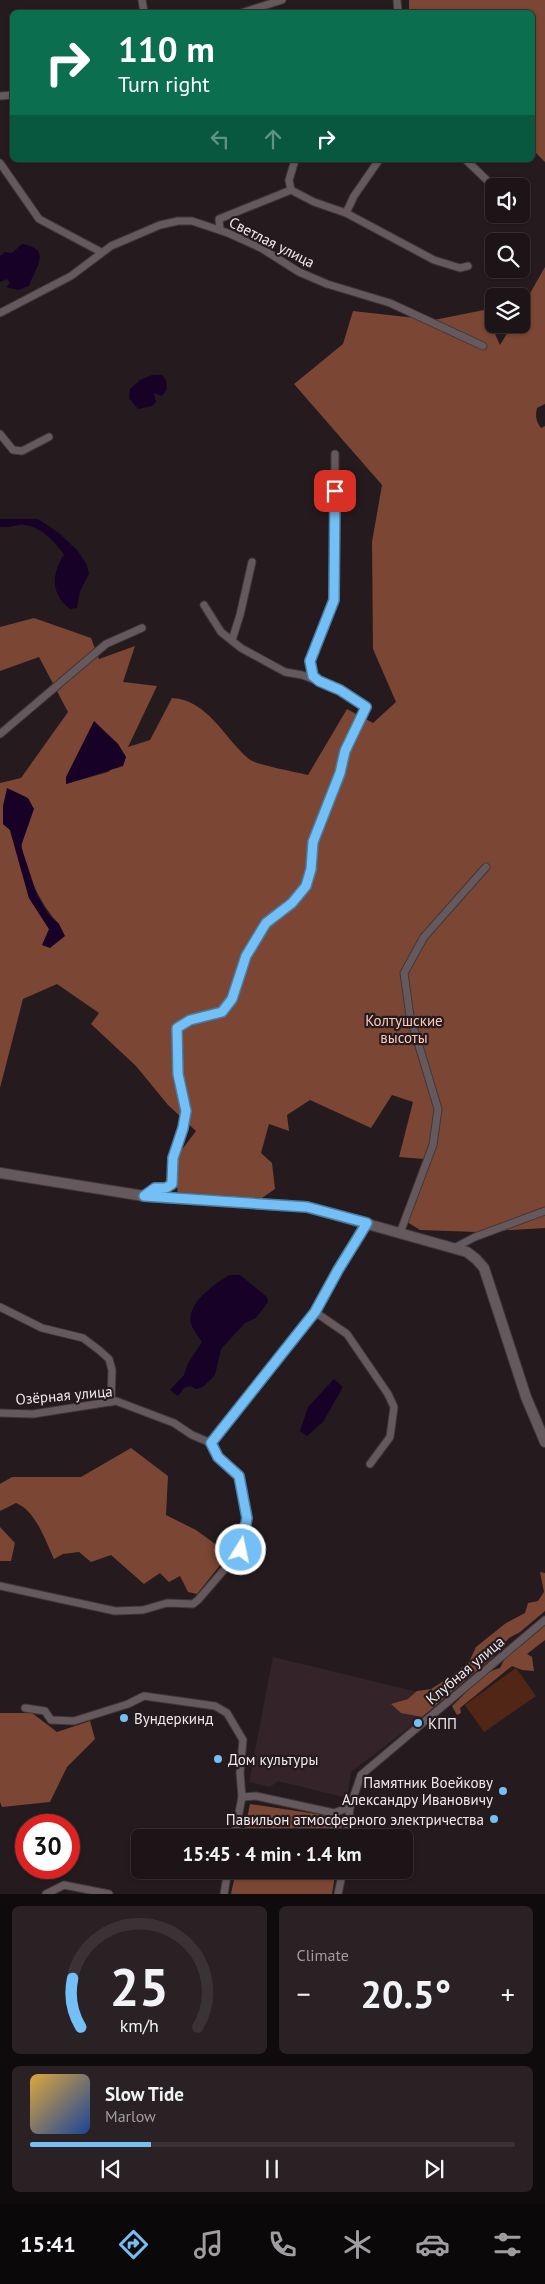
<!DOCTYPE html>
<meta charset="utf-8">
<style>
:root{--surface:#1c1416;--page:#292123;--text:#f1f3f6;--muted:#a09ea1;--line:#3a3335;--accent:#74c0f6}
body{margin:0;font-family:"PT Sans",sans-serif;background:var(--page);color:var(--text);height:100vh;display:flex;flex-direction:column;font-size:19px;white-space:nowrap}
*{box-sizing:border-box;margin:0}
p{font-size:16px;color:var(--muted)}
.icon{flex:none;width:28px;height:28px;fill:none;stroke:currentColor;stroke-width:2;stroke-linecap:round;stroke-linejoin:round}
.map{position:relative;height:1894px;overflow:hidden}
.drawer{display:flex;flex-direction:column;gap:12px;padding:12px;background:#0f0b0c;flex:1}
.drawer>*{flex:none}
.top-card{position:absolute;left:10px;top:10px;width:525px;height:152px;border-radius:8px;box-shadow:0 1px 4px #0004,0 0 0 1px var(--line);background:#0b6e4f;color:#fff;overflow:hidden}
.fabs{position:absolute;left:485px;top:178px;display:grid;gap:10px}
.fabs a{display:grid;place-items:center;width:45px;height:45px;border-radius:8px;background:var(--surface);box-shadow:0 1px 4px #0004,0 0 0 1px var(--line);font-size:25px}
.speed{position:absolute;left:15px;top:1814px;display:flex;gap:10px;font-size:25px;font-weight:700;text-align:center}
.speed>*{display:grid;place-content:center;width:65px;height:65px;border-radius:50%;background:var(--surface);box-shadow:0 1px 4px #0004,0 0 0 1px var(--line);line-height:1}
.speed .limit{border:8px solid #d22;background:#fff;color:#111}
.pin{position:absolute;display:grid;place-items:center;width:42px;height:42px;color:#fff;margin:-21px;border-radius:10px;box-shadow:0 2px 8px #0006}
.me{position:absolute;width:55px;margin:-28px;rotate:10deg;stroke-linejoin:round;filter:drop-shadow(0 0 4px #0008)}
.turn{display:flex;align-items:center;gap:18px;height:105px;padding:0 25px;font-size:22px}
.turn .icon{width:65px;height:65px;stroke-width:2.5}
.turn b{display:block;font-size:35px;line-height:42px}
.lanes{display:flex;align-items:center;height:48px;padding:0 25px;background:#0003;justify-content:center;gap:25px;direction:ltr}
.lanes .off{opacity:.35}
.big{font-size:38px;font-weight:800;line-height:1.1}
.drawer .card{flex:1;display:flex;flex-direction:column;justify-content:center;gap:8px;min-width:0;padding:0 18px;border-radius:8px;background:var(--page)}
.drawer .dial{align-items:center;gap:0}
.dial svg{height:130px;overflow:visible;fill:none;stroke:var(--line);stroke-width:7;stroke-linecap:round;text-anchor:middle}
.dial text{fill:var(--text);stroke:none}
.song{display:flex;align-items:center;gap:15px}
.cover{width:60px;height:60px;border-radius:8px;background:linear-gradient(135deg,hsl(40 70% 55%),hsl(220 70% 35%))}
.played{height:5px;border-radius:2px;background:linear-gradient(90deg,var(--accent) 25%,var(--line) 25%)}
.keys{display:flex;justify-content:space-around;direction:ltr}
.heat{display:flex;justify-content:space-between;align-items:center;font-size:28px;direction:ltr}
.drawer .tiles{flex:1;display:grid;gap:12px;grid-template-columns:1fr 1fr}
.card:last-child{grid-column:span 2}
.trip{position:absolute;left:131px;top:1829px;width:282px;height:50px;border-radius:8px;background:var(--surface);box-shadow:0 1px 4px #0004,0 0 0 1px var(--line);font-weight:800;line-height:50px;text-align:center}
.menu{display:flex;height:80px;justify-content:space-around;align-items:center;background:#0b0809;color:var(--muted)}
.menu .icon{width:35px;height:35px}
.menu .current{color:var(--accent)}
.menu b{font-size:22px;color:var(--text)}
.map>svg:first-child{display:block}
.built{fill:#34242a}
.green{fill:#522617}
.forest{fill:#7b4633;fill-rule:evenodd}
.water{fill:#180127}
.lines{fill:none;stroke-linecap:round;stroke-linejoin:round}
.street-casing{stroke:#3f383a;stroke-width:9}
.secondary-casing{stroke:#3f383a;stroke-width:12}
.street{stroke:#65595d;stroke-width:7}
.secondary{stroke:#65595d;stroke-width:10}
.route-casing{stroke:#4b7da0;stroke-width:12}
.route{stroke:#74c0f6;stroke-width:9}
.poi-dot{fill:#74c0f6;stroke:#251b1e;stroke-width:2}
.labels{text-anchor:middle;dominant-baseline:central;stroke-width:4.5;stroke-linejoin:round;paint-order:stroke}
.street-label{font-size:15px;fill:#f1eaec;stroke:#251b1e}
.park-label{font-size:15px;fill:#ffcab8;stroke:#251b1e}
.poi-label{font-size:15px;fill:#f1eaec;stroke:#251b1e;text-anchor:start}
</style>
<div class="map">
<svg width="545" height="1894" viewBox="0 0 545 1894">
<rect width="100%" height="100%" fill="#251b1e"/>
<polygon class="built" points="273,1657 438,1697 419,1720 351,1772 347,1798 278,1781 270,1787 249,1782"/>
<polygon class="green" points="516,1668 536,1696 484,1732 465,1705"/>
<g class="forest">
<polygon points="409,0 545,0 545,162 533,150 532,12 409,12"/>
<path d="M 545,267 L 545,404 L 537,408 C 535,416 536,422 541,428 L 545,426 L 545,1228 L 477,1232 L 420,1230 L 404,1220 L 424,1159 L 399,1157 L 413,1102 L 392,1095 L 371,1128 L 310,1100 L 287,1115 L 289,1131 L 269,1124 L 261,1153 L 272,1163 L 275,1189 L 262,1198 L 178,1195 L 174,1160 L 196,1131 L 168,1105 L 136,1066 L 91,1024 L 99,1013 L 57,984 L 23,999 L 0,1088 L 0,783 L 21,778 L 68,712 L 39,657 L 0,671 L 0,627 L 34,618 L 91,638 L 99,659 L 135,646 L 123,682 L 157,686 L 128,747 L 150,740 L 172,698 C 208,700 224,738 249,759 C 256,765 297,772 308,775 L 347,709 L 373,723 L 396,702 L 373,649 L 372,542 L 382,485 L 294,384 L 343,344 L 353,311 L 434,320 L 484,310 L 500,345 L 513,324 L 521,324 L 521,309 ZM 94,722 L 118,744 L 126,757 L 108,772 L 66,784 ZM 3,806 L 22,837 C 18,860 42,908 59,924 L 49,929 L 29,898 L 10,830 L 3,824 Z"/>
<path d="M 131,1448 L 168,1476 L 166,1515 L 196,1530 L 229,1554 L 197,1594 L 188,1592 L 180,1576 L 169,1582 L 160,1573 L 144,1584 L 111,1555 L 91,1562 L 79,1552 L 63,1554 L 54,1559 C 45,1540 36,1511 16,1503 L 0,1511 L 0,1484 L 12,1477 L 81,1477 Z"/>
<polygon points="0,1527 15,1543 11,1561 0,1561"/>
<polygon points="540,1572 545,1573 545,1611 520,1632 509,1638 493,1657 422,1717 401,1713 391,1704 408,1699 417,1691 431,1689 450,1677 469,1662 476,1647 506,1623 525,1613 528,1603 538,1601 544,1592"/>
<path d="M 545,1624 L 545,1640 L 527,1654 L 532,1657 L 534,1671 L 522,1670 L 512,1666 L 460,1708 L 461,1713 L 457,1715 L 452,1706 C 467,1693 481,1672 500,1668 L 505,1658 Z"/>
<polygon points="0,1713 32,1713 57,1732 90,1721 95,1739 67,1767 50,1802 2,1807 0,1802"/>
<polygon points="250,1804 343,1818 340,1837 243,1837"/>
<polygon points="236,1870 336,1870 332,1894 231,1894"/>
</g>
<g class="water">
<path d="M 22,244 C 54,249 34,269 29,286 L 18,290 L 6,287 L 10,283 L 7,279 L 0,282 L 0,256 L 5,252 L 12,253 Z"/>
<polygon points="152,375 162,375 166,380 167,389 162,396 154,393 156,402 152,406 138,409 129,398 130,389 140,380"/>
<path d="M 0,519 L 38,519 L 59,533 L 78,551 L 87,565 L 89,574 L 80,591 L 77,608 L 70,609 C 51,595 51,574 64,555 C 56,542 37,523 19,525 C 12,526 8,528 0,527 Z"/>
<polygon points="94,721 118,744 126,757 123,766 66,784 66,777"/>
<polygon points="7,788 28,798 34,809 21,846 37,895 48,914 59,924 65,936 50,948 42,945 49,929 29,898 10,830 3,824 3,806"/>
<path d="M 229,1275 L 240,1275 L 267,1297 L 268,1302 L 256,1318 L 245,1323 L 221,1349 L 215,1375 L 203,1387 L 196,1389 L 190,1386 L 184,1388 L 178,1396 L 170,1390 L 184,1375 L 188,1363 L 202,1342 C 199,1337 193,1330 191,1324 C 186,1303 214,1285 229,1275 Z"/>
<polygon points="334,1379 343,1387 323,1422 307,1436 300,1431 308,1407"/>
</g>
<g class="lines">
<defs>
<g id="street">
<polyline points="142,0 144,12"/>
<polyline points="397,0 398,12"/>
<polyline points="244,12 282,0"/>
<polyline points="0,96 12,95"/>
<polyline points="295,160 289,180 291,190 314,202 346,213 434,260 460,268 468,266"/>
<polyline points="466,160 494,187"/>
<polyline points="0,163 39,219 101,252"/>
<polyline points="346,213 354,196 379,160"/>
<polyline points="513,214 515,217"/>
<polyline points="220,230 219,219 291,190"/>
<polyline points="0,313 71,276 111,246 160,225 178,221 192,221 228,233 261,248 299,272 327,284 390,303 483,346"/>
<polyline points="0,434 13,450 22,451 49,437"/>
<polyline points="232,640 240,615 252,562"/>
<polyline points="317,679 313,676 311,661 334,600 335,454"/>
<polyline points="0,734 106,644 142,628"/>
<path d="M 144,1196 C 156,1187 162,1190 172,1184 L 173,1158 L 183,1128 L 186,1111 L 178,1074 L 179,1052 L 176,1041 L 177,1028 L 190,1020 L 222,1013 L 232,999 L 246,956 L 266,923 L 292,903 L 306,886 L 311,869 L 313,842 L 340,773 L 345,751 L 367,707 L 340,689 L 302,675 L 285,672 L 241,648 L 221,632 L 204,605"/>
<polyline points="400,1233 433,1145 438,1109 410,1016 404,973 424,937 486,867"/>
<polyline points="454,1248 475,1237 545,1211"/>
<polyline points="0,1307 42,1328 83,1338 99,1350 109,1359 112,1370 111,1402"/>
<polyline points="315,1312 347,1334 388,1394 394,1407 390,1437 370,1464"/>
<polyline points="0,1413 33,1414 116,1401 174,1423 192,1435 211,1443"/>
<polyline points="0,1586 115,1611 143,1610 167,1603 193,1604 198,1600 241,1550 247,1518 239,1476 218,1457 211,1443 315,1312 338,1269 367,1223"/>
<polyline points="25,1708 45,1711 51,1720 74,1721 128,1704 144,1696 215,1706 227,1713 243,1740 240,1773 242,1797 234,1838"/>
<polyline points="242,1797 256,1796 334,1813 350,1807"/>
<polyline points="347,1838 350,1807 361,1775 545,1620"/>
<polyline points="46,1894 64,1885 109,1894"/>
<polyline points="224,1894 228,1870"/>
<polyline points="338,1894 343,1870"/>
</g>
<polyline id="secondary" points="0,1173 144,1196 307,1207 467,1252 476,1259 484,1268 526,1397 545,1442"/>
</defs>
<use href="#street" class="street-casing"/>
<use href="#secondary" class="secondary-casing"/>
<use href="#street" class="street"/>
<use href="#secondary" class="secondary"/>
</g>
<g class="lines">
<defs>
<polyline id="route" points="241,1550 247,1518 239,1476 218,1457 211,1443 315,1312 338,1270 367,1223 307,1207 144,1196 155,1188 166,1188 172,1184 173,1158 183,1128 186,1111 178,1074 177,1028 190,1020 222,1012 232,999 246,956 266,923 292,903 306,886 311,869 313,842 340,773 345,751 366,707 340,690 319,681 313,676 310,661 334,600 335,491"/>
</defs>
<use href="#route" class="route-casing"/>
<use href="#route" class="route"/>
</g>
<g class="poi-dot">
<circle cx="124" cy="1718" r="5"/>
<circle cx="418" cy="1723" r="5"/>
<circle cx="218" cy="1759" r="5"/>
<circle cx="503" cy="1791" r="5"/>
<circle cx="494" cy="1819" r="5"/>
</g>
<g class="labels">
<g class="street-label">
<text transform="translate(272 242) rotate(27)">Светлая улица</text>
<text transform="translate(64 1395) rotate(-5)">Озёрная улица</text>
<text transform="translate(465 1670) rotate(-40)">Клубная улица</text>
</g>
<g class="park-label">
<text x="404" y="1020">Колтушские<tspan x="404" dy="17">высоты</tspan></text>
</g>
<g class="poi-label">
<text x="134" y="1718">Вундеркинд</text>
<text x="428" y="1723">КПП</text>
<text x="228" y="1759">Дом культуры</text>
<text x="493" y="1782" text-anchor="end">Памятник Воейкову<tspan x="493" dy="17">Александру Ивановичу</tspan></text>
<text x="484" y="1819" text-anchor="end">Павильон атмосферного электричества</text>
</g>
</g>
</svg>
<div class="fabs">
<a><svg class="icon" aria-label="sound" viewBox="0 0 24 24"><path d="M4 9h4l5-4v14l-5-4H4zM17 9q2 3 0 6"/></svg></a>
<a><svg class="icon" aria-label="search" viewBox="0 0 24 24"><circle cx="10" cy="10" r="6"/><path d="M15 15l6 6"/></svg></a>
<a><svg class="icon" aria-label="layers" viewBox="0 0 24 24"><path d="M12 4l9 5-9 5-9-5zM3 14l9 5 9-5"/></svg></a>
</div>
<div class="speed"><div class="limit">30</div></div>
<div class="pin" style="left:335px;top:491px;background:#d93025"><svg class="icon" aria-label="arrive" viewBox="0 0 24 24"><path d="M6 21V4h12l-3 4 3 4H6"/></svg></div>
<svg class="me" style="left:241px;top:1550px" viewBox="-20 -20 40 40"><circle r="17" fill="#74c0f6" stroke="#fff" stroke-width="3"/><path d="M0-11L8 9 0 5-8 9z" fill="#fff"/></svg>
<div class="trip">15:45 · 4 min · 1.4 km</div>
<div class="top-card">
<div class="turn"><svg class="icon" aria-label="right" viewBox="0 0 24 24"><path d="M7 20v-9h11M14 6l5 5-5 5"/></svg><div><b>110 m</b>Turn right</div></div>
<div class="lanes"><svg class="icon off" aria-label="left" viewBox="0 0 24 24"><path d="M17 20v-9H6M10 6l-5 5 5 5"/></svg><svg class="icon off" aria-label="ahead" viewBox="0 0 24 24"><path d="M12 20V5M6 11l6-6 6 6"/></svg><svg class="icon" aria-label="right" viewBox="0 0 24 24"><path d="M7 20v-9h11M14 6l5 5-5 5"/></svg></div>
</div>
</div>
<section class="drawer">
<div class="tiles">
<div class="card dial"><svg viewBox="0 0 100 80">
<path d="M14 69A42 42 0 1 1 86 69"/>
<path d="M14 69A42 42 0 0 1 9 39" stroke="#74c0f6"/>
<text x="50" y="56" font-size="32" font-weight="700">25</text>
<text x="50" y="72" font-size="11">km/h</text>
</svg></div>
<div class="card"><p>Climate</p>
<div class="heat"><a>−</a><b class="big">20.5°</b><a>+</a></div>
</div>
<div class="card">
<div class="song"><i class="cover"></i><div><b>Slow Tide</b><p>Marlow</p></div></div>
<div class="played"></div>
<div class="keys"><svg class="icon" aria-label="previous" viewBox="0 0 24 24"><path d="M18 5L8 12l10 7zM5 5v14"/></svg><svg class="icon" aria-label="pause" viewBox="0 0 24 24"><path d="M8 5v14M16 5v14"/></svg><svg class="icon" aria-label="next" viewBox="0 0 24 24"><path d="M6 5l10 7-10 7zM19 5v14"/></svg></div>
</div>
</div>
</section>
<nav class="menu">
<b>15:41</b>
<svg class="icon current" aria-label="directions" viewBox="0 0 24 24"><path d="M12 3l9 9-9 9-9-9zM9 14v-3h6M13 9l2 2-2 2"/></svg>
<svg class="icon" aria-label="music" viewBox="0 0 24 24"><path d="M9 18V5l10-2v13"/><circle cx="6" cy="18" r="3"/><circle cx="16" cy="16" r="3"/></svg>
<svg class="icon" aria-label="phone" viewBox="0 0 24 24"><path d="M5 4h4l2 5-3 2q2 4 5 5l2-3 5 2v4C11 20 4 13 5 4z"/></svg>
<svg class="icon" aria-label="climate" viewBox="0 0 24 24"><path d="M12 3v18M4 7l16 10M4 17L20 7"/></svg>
<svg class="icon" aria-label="car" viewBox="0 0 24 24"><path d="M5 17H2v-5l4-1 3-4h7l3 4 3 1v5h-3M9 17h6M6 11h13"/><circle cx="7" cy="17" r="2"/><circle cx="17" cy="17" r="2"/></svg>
<svg class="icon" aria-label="filters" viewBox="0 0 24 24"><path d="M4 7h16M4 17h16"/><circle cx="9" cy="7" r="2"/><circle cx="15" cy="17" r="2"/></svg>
</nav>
